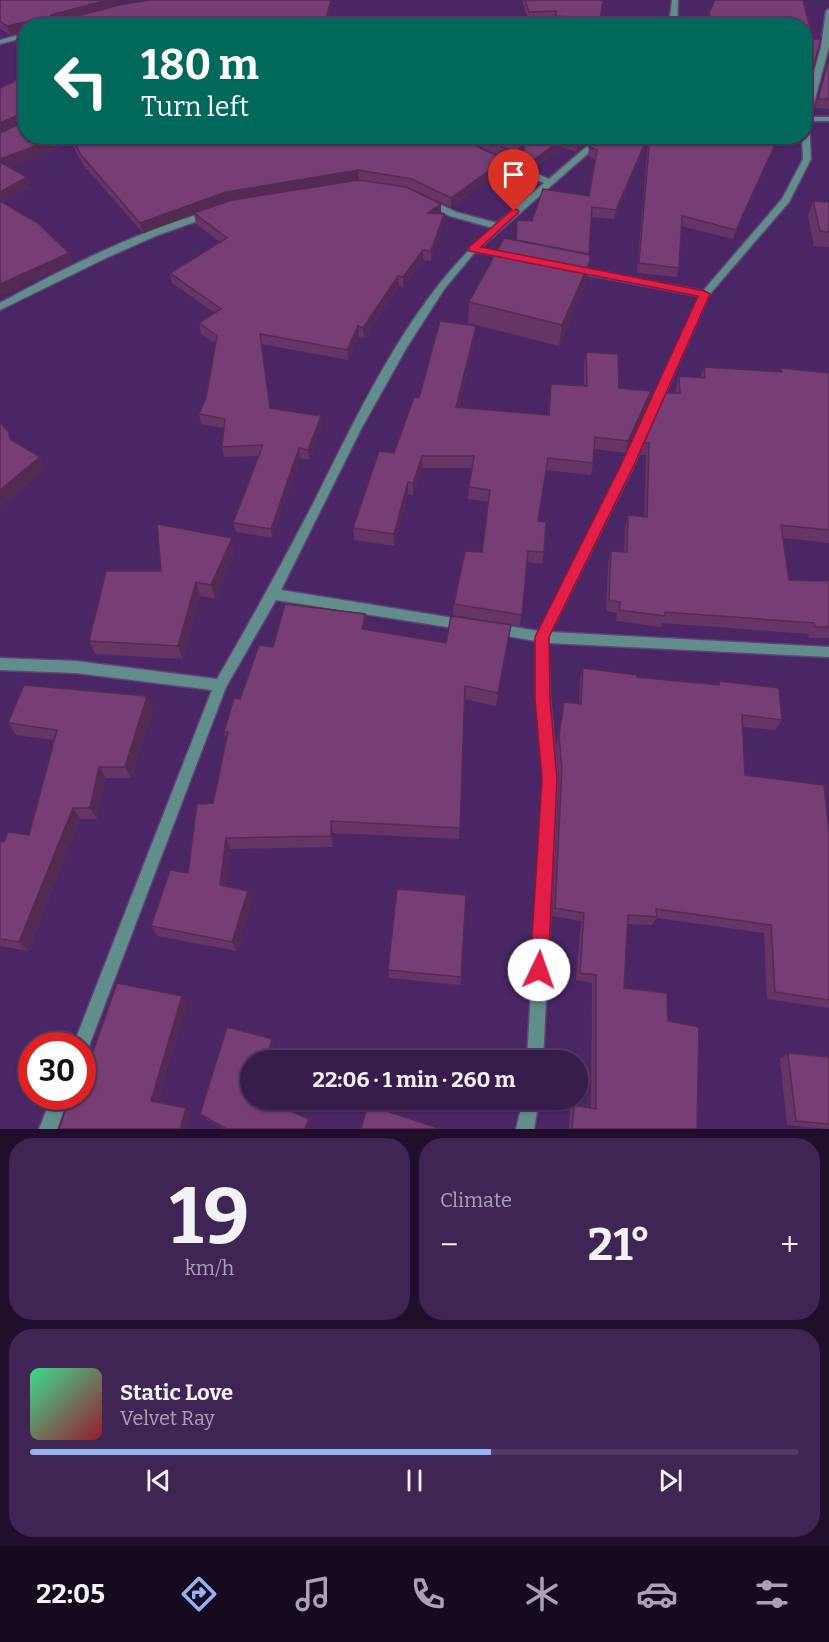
<!DOCTYPE html>
<meta charset="utf-8">
<style>
:root{--surface:#381c4c;--page:#3f2553;--text:#f1f3f6;--muted:#aba1b5;--line:#523a64;--accent:#95b2f1}
body{margin:0;font-family:Bitter,serif;background:var(--page);color:var(--text);height:100vh;display:flex;flex-direction:column;font-size:22px;white-space:nowrap}
*{box-sizing:border-box;margin:0}
p{font-size:20px;color:var(--muted)}
.icon{flex:none;width:33px;height:33px;fill:none;stroke:currentColor;stroke-width:2;stroke-linecap:round;stroke-linejoin:round}
.map{position:relative;height:1129px;overflow:hidden}
.sheet{display:flex;flex-direction:column;gap:9px;padding:9px;background:#1f0f2a;flex:1}
.sheet>*{flex:none}
.hud{position:absolute;left:18px;top:18px;width:794px;height:126px;border-radius:24px;box-shadow:0 2px 4px #0004,0 0 0 2px var(--line);background:#00695c;color:#fff;overflow:hidden}
.speed{position:absolute;left:18px;top:1032px;display:flex;gap:12px;font-size:30px;font-weight:700;text-align:center}
.speed>*{display:grid;place-content:center;width:78px;height:78px;border-radius:50%;background:var(--surface);box-shadow:0 2px 4px #0004,0 0 0 2px var(--line);line-height:1}
.speed .limit{border:9px solid #d22;background:#fff;color:#111}
.pin{position:absolute;display:grid;place-items:center;width:51px;height:51px;color:#fff;margin:-62px -26px;border-radius:50% 50% 50% 0;rotate:-45deg;box-shadow:0 0 6px #0007}
.pin .icon{rotate:45deg}
.me{position:absolute;width:66px;margin:-33px;rotate:3deg;stroke-linejoin:round;filter:drop-shadow(0 0 4px #0008)}
.turn{display:flex;align-items:center;gap:21px;height:126px;padding:0 24px;font-size:27px}
.turn .icon{width:78px;height:78px;stroke-width:2.5}
.turn b{display:block;font-size:42px;line-height:51px}
.big{font-size:45px;font-weight:700;line-height:1.1}
.sheet .card{flex:1;display:flex;flex-direction:column;justify-content:center;gap:9px;min-width:0;padding:0 21px;border-radius:24px;background:var(--page)}
.sheet .dial{align-items:center;gap:0}
.dial b{font-size:78px;line-height:1}
.song{display:flex;align-items:center;gap:18px}
.cover{width:72px;height:72px;border-radius:9px;background:linear-gradient(135deg,hsl(150 70% 55%),hsl(350 70% 35%))}
.played{height:6px;border-radius:3px;background:linear-gradient(90deg,var(--accent) 60%,var(--line) 60%)}
.keys{display:flex;justify-content:space-around;direction:ltr}
.heat{display:flex;justify-content:space-between;align-items:center;font-size:33px;direction:ltr}
.sheet .tiles{flex:1;display:grid;gap:9px;grid-template-columns:1fr 1fr}
.card:last-child{grid-column:span 2}
.trip{position:absolute;left:240px;top:1050px;width:348px;height:60px;border-radius:30px;background:var(--surface);box-shadow:0 2px 4px #0004,0 0 0 2px var(--line);font-weight:700;line-height:60px;text-align:center}
.tabs{display:flex;height:96px;justify-content:space-around;align-items:center;background:#160b1e;color:var(--muted)}
.tabs .icon{width:42px;height:42px}
.tabs .current{color:var(--accent)}
.tabs b{font-size:27px;color:var(--text)}
.map>svg:first-child{display:block}
.lines{fill:none;stroke-linecap:round;stroke-linejoin:round}
.minor-casing{stroke:#62427a;stroke-width:3}
.minor{fill:#618e8a;fill-rule:evenodd}
.wall{fill:#663565}
.shaded-wall{fill:#532b52}
.building{fill:#773e75;stroke:#532b52;stroke-width:1.5}
.route{fill:#e11d48;stroke:#92132f;stroke-width:1.5}
</style>
<div class="map">
<svg width="829" height="1129" viewBox="0 0 829 1129">
<rect width="100%" height="100%" fill="#4a2665"/>
<g class="lines">
<defs>
<g id="minor">
<polygon points="672,0 678,0 677,26 669,26"/>
<polygon points="829,9 829,47 810,117 829,117 829,121 809,121 811,159 789,202 709,295 633,467 551,632 829,647 829,657 548,643 550,699 557,779 543,1060 527,1060 543,779 536,699 536,641 495,634 491,633 489,629 491,625 495,624 539,631 621,467 699,296 573,272 568,269 573,266 703,291 782,199 803,159 802,136 804,136 804,108 821,47 826,11"/>
<polygon points="26,33 26,37 0,44 0,40"/>
<path d="M 599,136 L 608,136 L 480,248 L 515,255 L 515,259 L 475,252 L 445,288 L 407,347 L 361,429 L 281,590 L 466,620 L 470,621 L 472,625 L 470,629 L 466,630 L 276,600 L 226,687 L 89,1046 L 87,1052 L 82,1054 L 82,1046 L 73,1046 L 212,690 L 76,673 L 0,670 L 0,658 L 76,661 L 217,679 C 251,621 282,563 313,504 C 360,410 412,296 493,228 L 450,216 L 425,204 L 425,200 L 431,200 L 456,212 L 497,223 L 544,183 L 486,158 L 486,154 L 492,154 L 549,179 Z"/>
<path d="M 209,211 L 213,214 L 212,216 L 158,235 L 106,258 L 0,310 L 0,303 C 66,267 136,232 209,211 Z"/>
<polygon points="52,1096 69,1096 57,1129 39,1129"/>
<polygon points="523,1100 539,1100 534,1129 516,1129"/>
</g>
</defs>
<use href="#minor" class="minor-casing"/>
<use href="#minor" class="minor"/>
</g>
<g class="wall">
<polygon points="0,0 26,26 26,47 18,41 16,34 10,35 0,28"/>
<polygon points="522,0 603,0 599,26 555,23 555,18 528,19"/>
<polygon points="715,0 803,0 813,39 821,39 804,101 804,26 708,26 707,22 709,13"/>
<polygon points="829,56 829,109 815,108"/>
<polygon points="26,76 26,136 453,136 505,159 504,168 451,207 412,189 409,188 441,204 441,214 444,214 443,225 431,261 423,260 403,287 399,286 364,338 359,337 348,360 261,344 270,408 322,426 309,460 300,458 272,538 236,532 233,523 259,456 224,457 222,447 224,428 201,424 199,414 206,398 216,344 201,334 199,323 215,313 172,283 170,273 220,242 196,224 194,214 143,233 83,165 72,143 9,167 30,187 2,202 69,253 72,262 0,296 0,88"/>
<polygon points="455,136 595,136 576,152 562,147 533,170 522,165 523,154 513,161"/>
<polygon points="602,136 780,136 733,239 681,226 679,268 677,277 637,273 648,141 614,219 591,217 586,283 559,346 468,323 469,302 516,240 532,221 589,196 595,159 588,156 589,147"/>
<polygon points="813,201 829,202 829,247 814,246 808,216"/>
<polygon points="475,338 459,407 548,415 551,384 584,386 584,364 586,352 619,388 648,403 625,453 594,449 593,463 591,475 546,470 538,521 544,552 542,564 527,562 520,626 453,615 454,604 482,552 488,502 468,499 469,487 472,468 422,468 413,495 408,494 394,546 354,540 353,528 394,453 419,398"/>
<polygon points="704,367 780,372 781,368 829,373 829,543 783,538 789,580 829,581 829,638 809,638 808,634 662,623 661,627 616,621 617,613 606,611 608,562 611,551 624,552 625,527 628,515 644,517 646,455 641,455 644,443 676,393 676,388 679,376 700,378"/>
<polygon points="235,552 215,599 200,596 183,659 95,654 89,641 161,571"/>
<polygon points="366,628 366,630 446,643 509,639 496,706 464,699 459,839 333,833 333,847 230,849 226,886 252,901 237,951 157,936 151,926 188,873 213,803 226,739 224,732 240,699 273,647"/>
<polygon points="583,668 637,677 717,685 719,681 782,720 775,730 742,727 745,775 829,832 829,1008 767,999 764,933 657,918 652,925 627,924 624,988 668,1021 697,1129 569,1129 570,1110 574,1105 591,1108 592,983 576,980 581,921 552,916 559,779 556,747 562,713 564,702 579,704 580,679"/>
<polygon points="147,696 153,709 131,778 106,778 97,819 80,819 28,951 0,946 0,841 4,842 29,835 54,740 16,735 8,723"/>
<polygon points="388,970 461,977 460,985 389,978"/>
<polygon points="227,1027 272,1039 275,1045 271,1060 250,1060 250,1100 264,1100 309,1119 312,1123 309,1129 223,1129 206,1119 200,1114"/>
<polygon points="788,1053 829,1057 829,1129 787,1125 780,1059"/>
</g>
<g class="shaded-wall">
<polygon points="107,0 118,0 120,6 53,24 49,17 51,15"/>
<polygon points="331,0 334,0 327,26 324,26"/>
<polygon points="25,22 26,32 15,32 16,34 10,35 7,26"/>
<polygon points="22,113 25,122 0,134 0,123"/>
<polygon points="62,136 70,136 72,143 1,170 0,159"/>
<polygon points="585,136 595,136 576,152 578,143"/>
<polygon points="648,136 649,136 648,141 614,219 616,210"/>
<polygon points="779,136 780,136 733,239 736,230"/>
<polygon points="563,138 562,147 533,170 534,160"/>
<polygon points="524,145 523,154 513,161 514,152"/>
<polygon points="505,159 504,168 451,207 451,198"/>
<polygon points="358,170 359,180 228,202 143,233 140,223 226,192"/>
<polygon points="27,177 30,187 0,203 0,192"/>
<polygon points="441,204 441,214 428,213"/>
<polygon points="444,214 443,225 431,261 431,251"/>
<polygon points="423,250 423,260 403,287 403,277"/>
<polygon points="69,253 72,262 0,296 0,284"/>
<polygon points="590,261 586,283 559,346 562,325"/>
<polygon points="398,276 399,286 364,338 363,328"/>
<polygon points="358,326 359,337 348,360 347,350"/>
<polygon points="476,326 475,338 456,419 456,407"/>
<polygon points="651,391 648,403 625,453 628,441"/>
<polygon points="321,416 322,426 309,460 308,450"/>
<polygon points="299,448 300,458 272,538 271,529"/>
<polygon points="422,456 422,468 413,495 413,483"/>
<polygon points="40,457 45,470 0,507 0,490"/>
<polygon points="408,482 408,494 394,546 394,534"/>
<polygon points="232,538 235,552 215,599 211,585"/>
<polygon points="196,582 200,596 183,659 178,646"/>
<polygon points="365,614 366,628 363,643 362,629"/>
<polygon points="511,625 509,639 496,706 498,693"/>
<polygon points="147,696 153,709 131,778 125,767"/>
<polygon points="99,767 106,778 97,819 90,808"/>
<polygon points="73,808 80,819 28,951 19,942"/>
<polygon points="331,821 333,833 333,847 331,836"/>
<polygon points="226,838 230,849 225,895 220,885"/>
<polygon points="248,891 252,901 237,951 232,942"/>
<polygon points="182,996 188,1003 157,1106 151,1101"/>
<polygon points="272,1039 275,1045 271,1060 266,1060"/>
<polygon points="186,1108 192,1113 187,1129 180,1129"/>
<polygon points="309,1119 312,1123 309,1129 305,1129"/>
</g>
<g class="building">
<polygon points="0,0 107,0 51,15 49,17 51,19 66,19 119,5 151,0 331,0 324,26 26,26 26,40 15,32 25,29 25,22 7,26 0,21"/>
<polygon points="525,0 603,0 600,19 556,16 556,11 529,12"/>
<polygon points="715,0 803,0 813,39 821,39 805,98 804,26 713,26 709,13"/>
<polygon points="829,58 829,99 818,99"/>
<polygon points="26,76 26,136 62,136 0,159 0,133 24,122 25,113 22,113 0,123 0,88"/>
<polygon points="71,136 453,136 505,159 451,198 412,179 358,170 226,192 140,223 81,155"/>
<polygon points="477,136 585,136 578,143 563,138 534,160 523,156 524,145 514,152"/>
<polygon points="602,136 648,136 616,210 592,207 589,254 516,240 517,220 532,221 543,189 589,196 597,150 589,147"/>
<polygon points="650,136 779,136 736,230 682,216 679,268 639,263"/>
<polygon points="0,162 27,177 0,192"/>
<polygon points="359,180 406,187 441,204 428,213 444,214 431,251 423,250 403,277 398,276 363,328 358,326 347,350 260,334 270,408 321,416 308,450 299,448 271,529 233,523 263,445 222,447 225,419 199,414 206,398 217,336 199,323 221,309 170,273 227,238 194,213 232,200"/>
<polygon points="0,201 39,224 69,253 0,284"/>
<polygon points="813,201 829,202 829,232 820,231"/>
<polygon points="504,238 590,255 590,261 562,325 469,302"/>
<polygon points="440,321 476,326 456,407 549,415 551,384 587,386 586,352 618,354 619,388 651,391 628,441 595,437 593,463 548,458 538,521 546,522 544,552 528,551 522,615 454,604 465,551 482,552 490,490 469,487 474,456 422,456 413,483 408,482 394,534 353,528 379,451 394,453 414,397 419,398"/>
<polygon points="704,367 782,372 781,368 829,373 829,530 781,525 789,580 829,581 829,627 815,627 814,623 665,612 665,616 619,610 620,602 609,600 611,551 627,552 628,515 647,517 649,443 644,443 666,393 680,393 679,376 705,378"/>
<polygon points="0,423 8,431 10,439 40,457 0,490"/>
<polygon points="157,524 232,538 211,585 196,582 178,646 89,641 106,571 161,571"/>
<polygon points="285,604 365,614 362,629 446,643 451,616 511,625 498,693 465,686 460,828 331,821 331,836 226,838 220,885 248,891 232,942 151,926 170,870 188,873 197,804 213,803 228,732 224,732 234,698 240,699 259,645 273,647"/>
<polygon points="583,668 637,675 637,677 719,685 719,681 779,688 782,720 742,715 745,775 824,785 829,832 829,1000 775,992 771,925 656,909 657,917 628,915 624,988 667,993 668,1021 699,1027 697,1129 572,1129 574,1105 596,1109 596,975 580,973 584,913 555,908 562,769 559,736 564,702 581,704"/>
<polygon points="24,685 147,696 125,767 99,767 90,808 73,808 19,942 0,939 0,841 4,842 8,832 29,835 57,730 8,723"/>
<polygon points="397,889 466,895 461,977 388,970"/>
<polygon points="117,983 182,996 151,1101 186,1108 180,1129 59,1129 70,1096 82,1096 82,1083"/>
<polygon points="227,1027 272,1039 266,1060 250,1060 250,1100 264,1100 309,1119 305,1129 226,1129 200,1114"/>
<polygon points="788,1053 829,1057 829,1124 796,1121"/>
<polygon points="368,1105 441,1129 361,1129"/>
</g>
<polygon class="route" points="514,208 519,211 518,213 481,247 705,291 710,294 633,467 549,637 550,699 557,779 548,970 546,976 539,979 533,976 530,970 542,779 535,699 535,637 620,467 698,296 469,251 469,247"/>
</svg>
<div class="speed"><div class="limit">30</div></div>
<div class="pin" style="left:514px;top:211px;background:#d93025"><svg class="icon" aria-label="arrive" viewBox="0 0 24 24"><path d="M6 21V4h12l-3 4 3 4H6"/></svg></div>
<svg class="me" style="left:539px;top:970px" viewBox="-20 -20 40 40"><circle r="19" fill="#fff"/><path d="M0-13L10 11 0 6-10 11z" fill="#e11d48"/></svg>
<div class="trip">22:06 · 1 min · 260 m</div>
<div class="hud">
<div class="turn"><svg class="icon" aria-label="left" viewBox="0 0 24 24"><path d="M17 20v-9H6M10 6l-5 5 5 5"/></svg><div><b>180 m</b>Turn left</div></div>
</div>
</div>
<section class="sheet">
<div class="tiles">
<div class="card dial"><b>19</b><p>km/h</p></div>
<div class="card"><p>Climate</p>
<div class="heat"><a>−</a><b class="big">21°</b><a>+</a></div>
</div>
<div class="card">
<div class="song"><i class="cover"></i><div><b>Static Love</b><p>Velvet Ray</p></div></div>
<div class="played"></div>
<div class="keys"><svg class="icon" aria-label="previous" viewBox="0 0 24 24"><path d="M18 5L8 12l10 7zM5 5v14"/></svg><svg class="icon" aria-label="pause" viewBox="0 0 24 24"><path d="M8 5v14M16 5v14"/></svg><svg class="icon" aria-label="next" viewBox="0 0 24 24"><path d="M6 5l10 7-10 7zM19 5v14"/></svg></div>
</div>
</div>
</section>
<nav class="tabs">
<b>22:05</b>
<svg class="icon current" aria-label="directions" viewBox="0 0 24 24"><path d="M12 3l9 9-9 9-9-9zM9 14v-3h6M13 9l2 2-2 2"/></svg>
<svg class="icon" aria-label="music" viewBox="0 0 24 24"><path d="M9 18V5l10-2v13"/><circle cx="6" cy="18" r="3"/><circle cx="16" cy="16" r="3"/></svg>
<svg class="icon" aria-label="phone" viewBox="0 0 24 24"><path d="M5 4h4l2 5-3 2q2 4 5 5l2-3 5 2v4C11 20 4 13 5 4z"/></svg>
<svg class="icon" aria-label="climate" viewBox="0 0 24 24"><path d="M12 3v18M4 7l16 10M4 17L20 7"/></svg>
<svg class="icon" aria-label="car" viewBox="0 0 24 24"><path d="M5 17H2v-5l4-1 3-4h7l3 4 3 1v5h-3M9 17h6M6 11h13"/><circle cx="7" cy="17" r="2"/><circle cx="17" cy="17" r="2"/></svg>
<svg class="icon" aria-label="filters" viewBox="0 0 24 24"><path d="M4 7h16M4 17h16"/><circle cx="9" cy="7" r="2"/><circle cx="15" cy="17" r="2"/></svg>
</nav>
